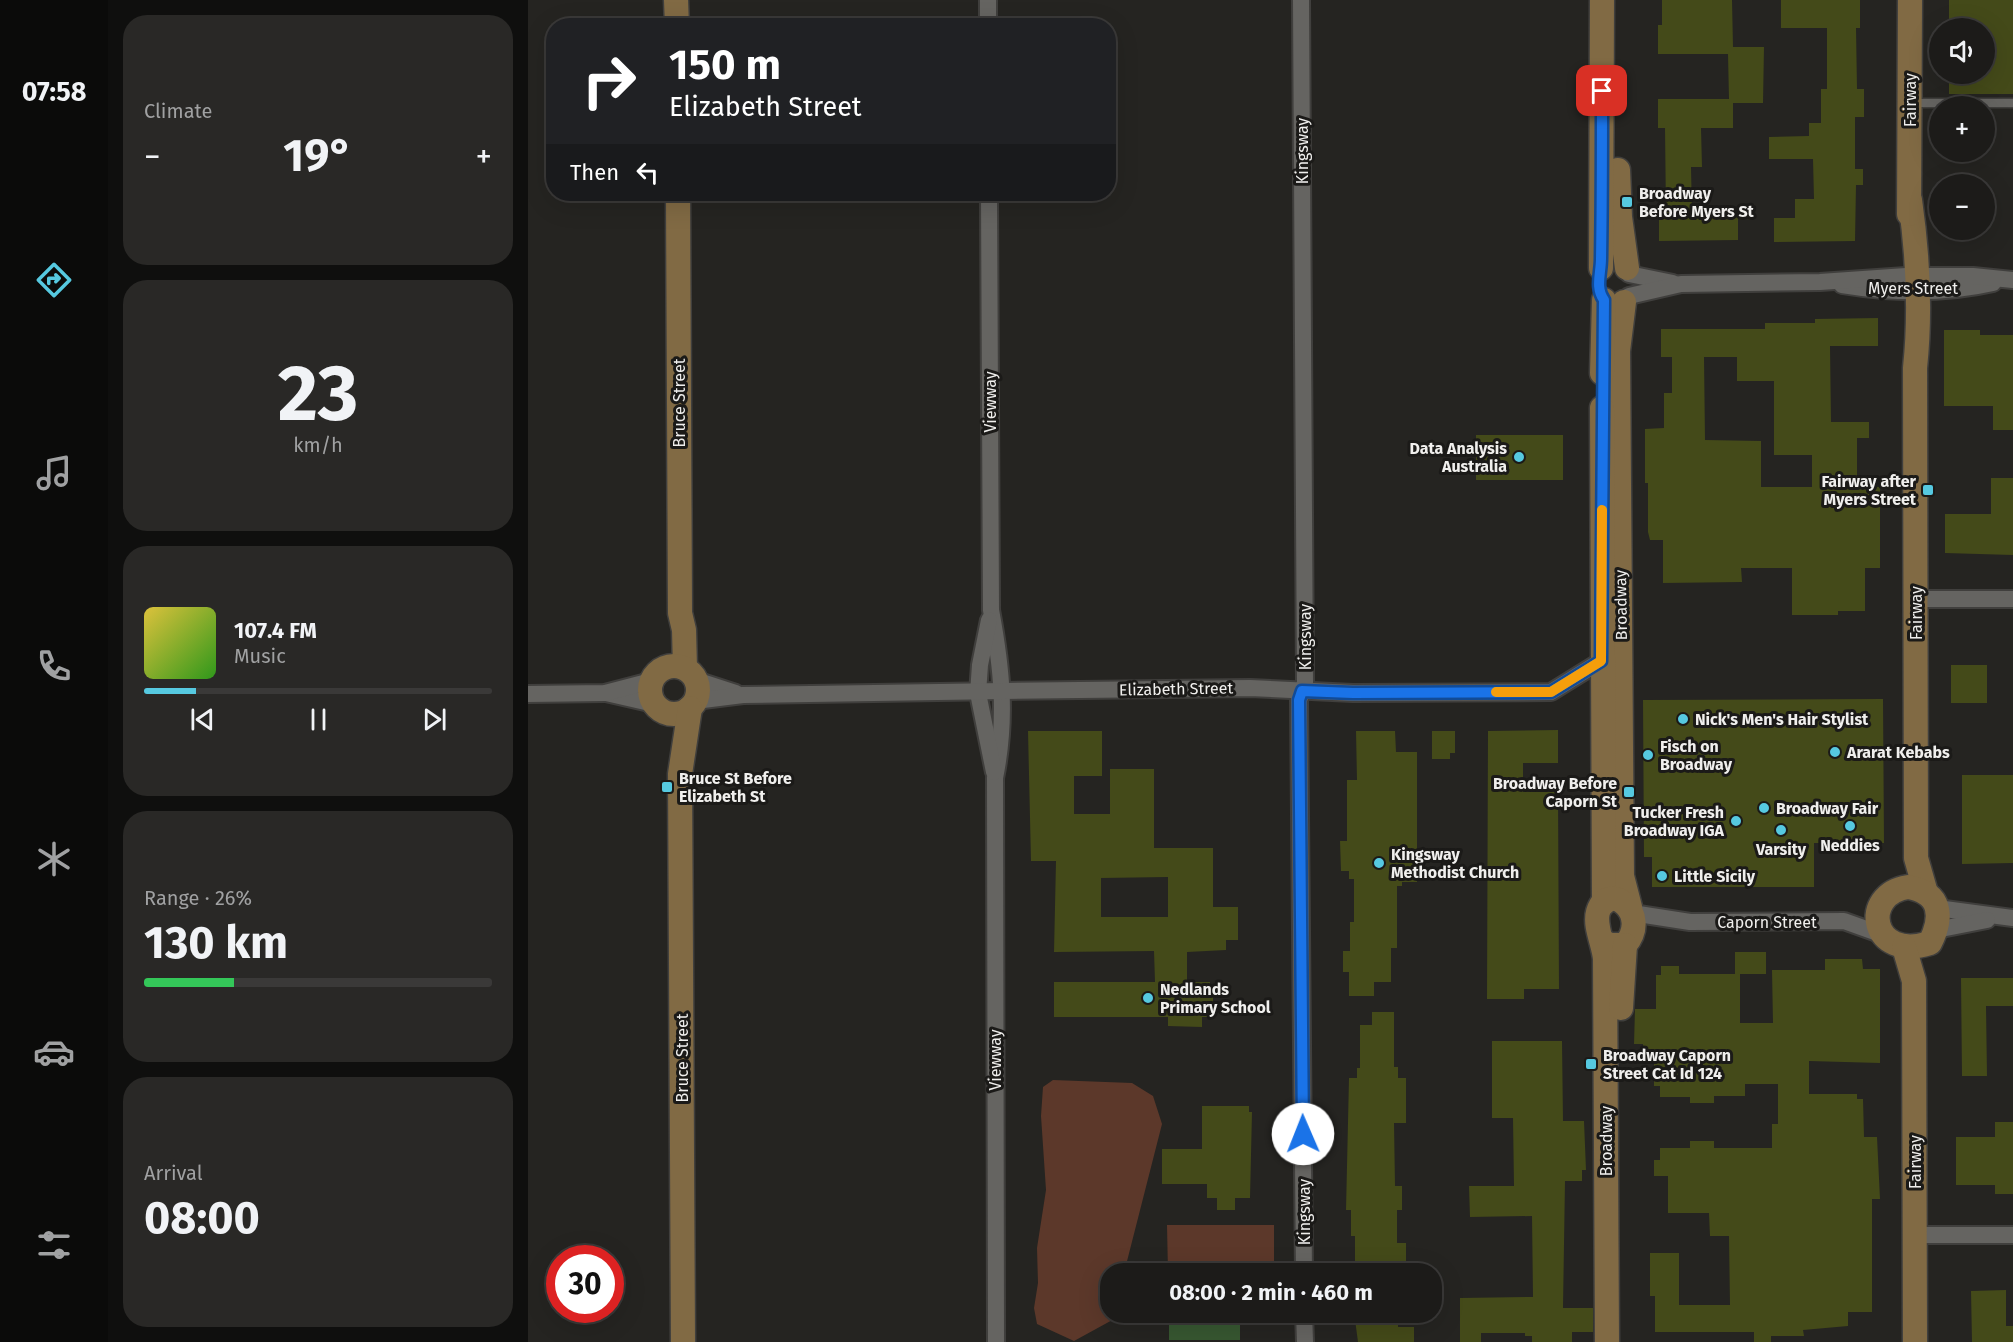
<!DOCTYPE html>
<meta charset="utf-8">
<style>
:root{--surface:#1c1b19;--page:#292826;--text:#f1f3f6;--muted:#a0a1a2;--line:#3a3938;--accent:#56c9e0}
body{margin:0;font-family:"Fira Sans",sans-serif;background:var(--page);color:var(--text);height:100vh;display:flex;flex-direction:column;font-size:22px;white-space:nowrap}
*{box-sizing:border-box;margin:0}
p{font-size:20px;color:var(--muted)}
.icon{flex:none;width:33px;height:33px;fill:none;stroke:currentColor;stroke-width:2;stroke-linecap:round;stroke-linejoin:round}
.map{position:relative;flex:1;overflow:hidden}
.drawer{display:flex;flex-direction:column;gap:15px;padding:15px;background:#0f0f0e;width:420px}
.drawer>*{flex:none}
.top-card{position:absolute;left:18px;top:18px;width:570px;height:183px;border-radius:24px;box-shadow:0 6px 24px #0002,0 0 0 2px var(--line);background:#202124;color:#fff;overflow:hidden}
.controls{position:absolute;left:1401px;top:18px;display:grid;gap:12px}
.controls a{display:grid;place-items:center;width:66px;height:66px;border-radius:50%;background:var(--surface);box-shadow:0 6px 24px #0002,0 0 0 2px var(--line);font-size:30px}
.speed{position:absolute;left:18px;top:1245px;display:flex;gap:12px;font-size:30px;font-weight:700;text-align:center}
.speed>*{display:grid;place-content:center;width:78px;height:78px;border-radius:50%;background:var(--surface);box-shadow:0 6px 24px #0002,0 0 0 2px var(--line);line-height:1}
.speed .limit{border:9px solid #d22;background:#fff;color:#111}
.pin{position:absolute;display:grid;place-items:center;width:51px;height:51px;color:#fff;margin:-26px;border-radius:12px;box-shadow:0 3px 9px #0006}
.me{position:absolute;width:66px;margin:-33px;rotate:359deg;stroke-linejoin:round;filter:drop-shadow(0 0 4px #0008)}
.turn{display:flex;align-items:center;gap:21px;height:126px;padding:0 24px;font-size:27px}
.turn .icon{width:78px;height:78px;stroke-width:2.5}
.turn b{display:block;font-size:42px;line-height:51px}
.then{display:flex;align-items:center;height:57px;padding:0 24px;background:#0003;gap:12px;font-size:22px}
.big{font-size:45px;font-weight:700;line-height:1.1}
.drawer .tile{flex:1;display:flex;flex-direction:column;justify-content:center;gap:9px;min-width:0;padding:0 21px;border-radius:24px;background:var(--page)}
.drawer .dial{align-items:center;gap:0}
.dial b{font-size:78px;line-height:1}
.song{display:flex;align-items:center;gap:18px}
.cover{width:72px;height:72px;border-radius:9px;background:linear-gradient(135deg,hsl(50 70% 55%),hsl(110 70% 35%))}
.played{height:6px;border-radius:3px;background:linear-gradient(90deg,var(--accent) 15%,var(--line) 15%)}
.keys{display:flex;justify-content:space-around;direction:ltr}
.heat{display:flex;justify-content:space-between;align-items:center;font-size:33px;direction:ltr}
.charge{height:9px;border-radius:4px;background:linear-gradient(90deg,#34c759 26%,var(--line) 0)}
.trip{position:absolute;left:572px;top:1263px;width:342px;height:60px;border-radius:24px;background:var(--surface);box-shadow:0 6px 24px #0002,0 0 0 2px var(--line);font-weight:700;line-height:60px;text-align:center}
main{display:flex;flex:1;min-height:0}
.dock{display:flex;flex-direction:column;width:108px;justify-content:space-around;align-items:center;background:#0b0b0a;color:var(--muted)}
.dock .icon{width:42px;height:42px}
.dock .on{color:var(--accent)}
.dock b{font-size:27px;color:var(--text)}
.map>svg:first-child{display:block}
.green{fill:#5c382a}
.water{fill:#375731}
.building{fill:#444a19;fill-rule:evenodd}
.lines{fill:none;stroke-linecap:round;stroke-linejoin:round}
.lane-casing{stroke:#403f3d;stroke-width:11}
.street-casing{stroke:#403f3d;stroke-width:20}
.secondary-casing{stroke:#403f3d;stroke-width:27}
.lane{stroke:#656461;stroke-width:8}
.street{stroke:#656461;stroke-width:16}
.secondary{stroke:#816a44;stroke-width:24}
.route-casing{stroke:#114b97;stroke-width:15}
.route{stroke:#1a73e8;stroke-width:10}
.slow{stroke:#f59e0b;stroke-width:10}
.poi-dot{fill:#56c9e0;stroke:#1b1a18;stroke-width:2}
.labels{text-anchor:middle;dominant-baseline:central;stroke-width:6;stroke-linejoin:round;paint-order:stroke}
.street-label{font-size:16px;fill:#f0efed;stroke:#1b1a18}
.poi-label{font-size:16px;font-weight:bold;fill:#f0efed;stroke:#1b1a18;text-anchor:start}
</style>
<main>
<nav class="dock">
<b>07:58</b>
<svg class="icon on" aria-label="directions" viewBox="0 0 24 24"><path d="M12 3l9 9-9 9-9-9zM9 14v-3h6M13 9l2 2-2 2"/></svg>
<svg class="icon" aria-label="music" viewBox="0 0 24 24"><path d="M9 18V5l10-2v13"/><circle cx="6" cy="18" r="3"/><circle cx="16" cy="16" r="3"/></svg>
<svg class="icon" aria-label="phone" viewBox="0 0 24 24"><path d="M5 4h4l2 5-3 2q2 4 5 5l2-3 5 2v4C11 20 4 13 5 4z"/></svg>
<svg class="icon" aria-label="climate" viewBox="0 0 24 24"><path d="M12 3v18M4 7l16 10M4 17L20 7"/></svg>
<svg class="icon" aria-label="car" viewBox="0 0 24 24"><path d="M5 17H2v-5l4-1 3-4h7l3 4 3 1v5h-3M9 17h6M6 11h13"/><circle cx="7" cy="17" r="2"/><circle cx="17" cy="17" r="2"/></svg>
<svg class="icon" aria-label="filters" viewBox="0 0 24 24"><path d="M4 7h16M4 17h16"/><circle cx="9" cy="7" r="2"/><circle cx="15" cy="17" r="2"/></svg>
</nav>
<section class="drawer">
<div class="tile"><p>Climate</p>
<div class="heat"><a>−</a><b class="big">19°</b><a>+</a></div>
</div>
<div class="tile dial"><b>23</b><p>km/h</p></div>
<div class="tile">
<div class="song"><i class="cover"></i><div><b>107.4 FM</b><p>Music</p></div></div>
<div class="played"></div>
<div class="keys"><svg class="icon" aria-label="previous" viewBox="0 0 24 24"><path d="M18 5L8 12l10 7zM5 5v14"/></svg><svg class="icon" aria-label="pause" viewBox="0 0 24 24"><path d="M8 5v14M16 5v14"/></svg><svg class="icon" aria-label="next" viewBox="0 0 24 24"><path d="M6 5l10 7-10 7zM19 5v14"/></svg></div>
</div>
<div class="tile"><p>Range · 26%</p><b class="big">130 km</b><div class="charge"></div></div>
<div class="tile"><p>Arrival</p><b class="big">08:00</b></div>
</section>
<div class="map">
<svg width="1485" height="1342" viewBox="0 0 1485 1342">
<rect width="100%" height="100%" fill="#252421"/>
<g class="green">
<polygon points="525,1080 604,1083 625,1096 634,1124 596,1273 582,1274 582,1312 590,1313 588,1318 546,1341 509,1324 506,1308 510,1283 509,1248 518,1190 513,1116 515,1087"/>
<polygon points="639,1225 746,1225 746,1273 640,1273"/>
</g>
<rect class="water" x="641" y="1315" width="71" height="25"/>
<g class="building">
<polygon points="1134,0 1204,0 1205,47 1236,47 1235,103 1205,103 1205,128 1173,128 1174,167 1163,167 1164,214 1210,214 1210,240 1131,241 1131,215 1138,215 1137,128 1130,128 1130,99 1201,99 1200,54 1130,54 1130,25 1134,25"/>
<polygon points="1253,0 1332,0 1332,28 1328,28 1329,89 1336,89 1336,117 1327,117 1327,169 1335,169 1335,185 1328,185 1327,241 1246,242 1246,218 1267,218 1267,199 1286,199 1285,159 1241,159 1241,137 1281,136 1281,123 1293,123 1293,89 1299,89 1299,28 1253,28"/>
<polygon points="1421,0 1485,0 1485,94 1421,94 1421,74 1456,74 1456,28 1421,28"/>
<path d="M 1350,318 L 1350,346 L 1302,346 L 1303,422 L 1341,422 L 1341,438 L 1329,438 L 1329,487 L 1352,487 L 1352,568 L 1337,568 L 1337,611 L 1310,611 L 1310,615 L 1264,615 L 1264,568 L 1213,568 L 1214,582 L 1135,583 L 1135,540 L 1122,540 L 1120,532 L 1120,483 L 1117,483 L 1117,429 L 1136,428 L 1136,393 L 1144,393 L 1144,357 L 1133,357 L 1133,329 L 1237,329 L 1237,323 L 1287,323 L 1287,319 ZM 1176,357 L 1209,357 L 1209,381 L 1246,381 L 1246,455 L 1284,455 L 1284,487 L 1233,487 L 1233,441 L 1177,440 Z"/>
<polygon points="1416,330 1452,330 1452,335 1485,335 1485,430 1465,430 1465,406 1416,406"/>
<rect x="948" y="435" width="87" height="45"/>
<polygon points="1463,478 1485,478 1485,555 1417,553 1417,514 1463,514"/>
<rect x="1423" y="665" width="36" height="38"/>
<polygon points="1355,699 1356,843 1286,843 1286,887 1124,887 1124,857 1116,857 1115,700"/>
<polygon points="1030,730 1030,763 995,763 995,792 1030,792 1031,989 996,989 996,999 959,999 960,731"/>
<path d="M 500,731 L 574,731 L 574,776 L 546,776 L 546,814 L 582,814 L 582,769 L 626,769 L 626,848 L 685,848 L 685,907 L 710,907 L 710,940 L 698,940 L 698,950 L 659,952 L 659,982 L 682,982 L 682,989 L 685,989 L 685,1010 L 682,1010 L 682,1017 L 674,1017 L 674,1027 L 640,1026 L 640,1017 L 526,1017 L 526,982 L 627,982 L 626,951 L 526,952 L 528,861 L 503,861 ZM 640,877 L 640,917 L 573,917 L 573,878 Z"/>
<polygon points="828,731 867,731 868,752 889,752 889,882 874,882 874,886 869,886 869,948 863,948 863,982 846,982 846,996 821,996 821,972 815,972 815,951 822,951 822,922 826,922 826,879 821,879 821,871 813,871 812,841 819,841 819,780 829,780"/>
<polygon points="904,731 927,731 927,753 922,753 922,759 904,759"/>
<polygon points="1434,775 1485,775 1485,863 1434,864"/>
<rect x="1207" y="952" width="31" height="22"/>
<polygon points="1297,959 1334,959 1335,969 1352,969 1352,1063 1281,1061 1281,1094 1329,1094 1329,1099 1335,1099 1336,1137 1349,1137 1352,1199 1344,1199 1344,1312 1320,1312 1320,1326 1275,1330 1276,1336 1243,1336 1243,1342 1226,1342 1226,1332 1127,1332 1127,1296 1122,1296 1122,1253 1151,1253 1151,1305 1202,1305 1201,1236 1182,1236 1181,1213 1140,1213 1140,1176 1126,1176 1126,1160 1132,1160 1132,1148 1162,1148 1162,1141 1186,1141 1186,1148 1244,1148 1244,1124 1250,1124 1250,1084 1217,1084 1217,1096 1186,1096 1186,1103 1162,1103 1162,1097 1132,1097 1132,1086 1126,1086 1126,1050 1115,1050 1115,1044 1106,1044 1107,1009 1128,1009 1128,975 1133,975 1133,966 1151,966 1151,974 1212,974 1212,1023 1245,1023 1244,970 1297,970"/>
<polygon points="1433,978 1485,978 1485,1006 1458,1006 1459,1076 1434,1076"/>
<polygon points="844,1012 866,1012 866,1067 870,1067 870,1078 878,1078 878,1123 866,1123 867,1186 874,1186 874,1210 869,1210 869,1243 878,1243 878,1264 867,1264 867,1274 827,1274 827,1236 823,1236 823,1210 818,1210 821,1078 829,1078 829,1068 832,1068 832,1025 844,1025"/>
<polygon points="964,1041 1034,1041 1035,1121 1056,1121 1058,1170 1054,1170 1054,1181 1037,1181 1035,1308 1065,1308 1065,1332 1044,1332 1044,1342 1004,1342 1004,1336 997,1336 997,1333 953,1333 953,1342 932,1342 932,1298 1005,1297 1004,1216 942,1217 941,1186 986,1186 985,1118 964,1118"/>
<polygon points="674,1106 721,1106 721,1112 724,1112 722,1198 707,1198 707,1210 689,1210 689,1198 679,1198 679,1184 634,1184 634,1149 674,1149"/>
<polygon points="1467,1122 1485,1122 1485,1194 1467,1194 1467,1185 1428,1185 1428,1137 1467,1137"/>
<polygon points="1478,1290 1478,1326 1485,1326 1485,1342 1444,1342 1443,1291"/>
<polygon points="826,1312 870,1312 870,1327 886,1327 886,1342 830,1342"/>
</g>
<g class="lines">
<defs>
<polyline id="lane" points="1383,103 1485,103"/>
<g id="street">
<polyline points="460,0 460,26"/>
<polyline points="773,0 777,683 771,700 776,1274"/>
<path d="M 461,194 L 463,610 C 474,669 479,719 467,778 L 468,1342"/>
<polyline points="1101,274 1145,283"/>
<path d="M 1314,285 C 1363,293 1417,294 1465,283"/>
<polyline points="1101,296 1153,284 1292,282 1378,276 1445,276 1485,280"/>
<polyline points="1388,599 1485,599"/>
<polyline points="461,620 452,665 450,693 466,772"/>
<polyline points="168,680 208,693"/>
<polyline points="78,693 126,704"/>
<polyline points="0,694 77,693 123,681"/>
<polyline points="167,701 215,695 475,691 722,688 825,693 1023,692 1073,661"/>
<polyline points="1409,908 1485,918"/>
<polyline points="1104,913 1162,922 1316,921 1355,935"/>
<polyline points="1408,930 1459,920"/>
<polyline points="1387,1235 1485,1235"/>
<polyline points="776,1312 777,1342"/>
</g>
<g id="secondary">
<polyline points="148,0 149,26"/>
<polyline points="1090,170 1092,217 1099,268"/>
<polyline points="150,194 152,613 156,630 157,668"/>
<path d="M 1382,200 C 1390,256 1393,311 1387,368 L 1388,858 L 1398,893"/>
<polyline points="1381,214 1382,0"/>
<polyline points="1073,268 1074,0"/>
<polyline points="1096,302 1090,351 1094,876 1102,907"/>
<polyline points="1074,373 1076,300"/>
<polyline points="1074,408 1076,903"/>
<circle cx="146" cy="690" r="24"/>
<path d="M 1380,887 C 1414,893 1415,917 1402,943 C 1342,962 1332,894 1380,887 Z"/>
<path d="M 1075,941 L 1081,945 L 1097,945 C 1124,914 1080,879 1070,912 C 1066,926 1076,945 1077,959 L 1079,1342"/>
<polyline points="1376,947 1386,981 1387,1342"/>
<polyline points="1093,1008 1097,945"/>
<polyline points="155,1342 152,774 162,708"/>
</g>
</defs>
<use href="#lane" class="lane-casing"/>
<use href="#street" class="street-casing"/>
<use href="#secondary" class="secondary-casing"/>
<use href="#lane" class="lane"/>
<use href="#street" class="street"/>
<use href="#secondary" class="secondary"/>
</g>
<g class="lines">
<defs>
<path id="route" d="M 775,1134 L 771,700 L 774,691 L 825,693 L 1023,692 L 1073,661 L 1076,300 C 1067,288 1073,273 1073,259 C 1074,203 1074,147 1074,91"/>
</defs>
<use href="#route" class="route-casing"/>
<use href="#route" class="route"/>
<polyline class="slow" points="968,692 1023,692 1073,661 1074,510"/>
</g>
<g class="poi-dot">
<rect x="1093" y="196" width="12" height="12" rx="3"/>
<circle cx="991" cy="457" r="6"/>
<rect x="1394" y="484" width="12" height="12" rx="3"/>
<circle cx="1155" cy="719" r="6"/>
<circle cx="1307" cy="752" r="6"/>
<circle cx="1120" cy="755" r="6"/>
<rect x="133" y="781" width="12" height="12" rx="3"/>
<rect x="1095" y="786" width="12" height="12" rx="3"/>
<circle cx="1236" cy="808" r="6"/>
<circle cx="1208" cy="821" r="6"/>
<circle cx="1322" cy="826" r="6"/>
<circle cx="1253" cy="830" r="6"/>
<circle cx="851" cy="863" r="6"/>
<circle cx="1134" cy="876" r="6"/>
<circle cx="620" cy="998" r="6"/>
<rect x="1057" y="1058" width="12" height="12" rx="3"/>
</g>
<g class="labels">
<g class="street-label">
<text transform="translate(1382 100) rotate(-90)">Fairway</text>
<text transform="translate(774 151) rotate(-90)">Kingsway</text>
<text x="1385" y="288">Myers Street</text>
<text transform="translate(462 402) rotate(-90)">Viewway</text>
<text transform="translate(151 403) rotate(-90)">Bruce Street</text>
<text transform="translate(1093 605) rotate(-91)">Broadway</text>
<text transform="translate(1388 613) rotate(-90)">Fairway</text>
<text transform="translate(777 637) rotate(-90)">Kingsway</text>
<text transform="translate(648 689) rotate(-1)">Elizabeth Street</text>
<text x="1239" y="922">Caporn Street</text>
<text transform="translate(154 1058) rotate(-90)">Bruce Street</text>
<text transform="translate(467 1060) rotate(-90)">Viewway</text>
<text transform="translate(1078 1141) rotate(-90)">Broadway</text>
<text transform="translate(1387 1162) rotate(-90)">Fairway</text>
<text transform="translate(776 1212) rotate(-90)">Kingsway</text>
</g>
<g class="poi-label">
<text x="1111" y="193">Broadway<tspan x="1111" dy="18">Before Myers St</tspan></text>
<text x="979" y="448" text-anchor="end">Data Analysis<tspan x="979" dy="18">Australia</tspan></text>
<text x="1388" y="481" text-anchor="end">Fairway after<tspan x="1388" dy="18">Myers Street</tspan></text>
<text x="1167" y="719">Nick's Men's Hair Stylist</text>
<text x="1132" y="746">Fisch on<tspan x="1132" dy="18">Broadway</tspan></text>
<text x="1319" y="752">Ararat Kebabs</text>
<text x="151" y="778">Bruce St Before<tspan x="151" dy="18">Elizabeth St</tspan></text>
<text x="1089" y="783" text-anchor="end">Broadway Before<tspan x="1089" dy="18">Caporn St</tspan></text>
<text x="1248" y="808">Broadway Fair</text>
<text x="1196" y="812" text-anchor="end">Tucker Fresh<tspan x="1196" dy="18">Broadway IGA</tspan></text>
<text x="1322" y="845" text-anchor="middle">Neddies</text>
<text x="1253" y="849" text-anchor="middle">Varsity</text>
<text x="863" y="854">Kingsway<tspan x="863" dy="18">Methodist Church</tspan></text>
<text x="1146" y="876">Little Sicily</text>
<text x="632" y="989">Nedlands<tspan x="632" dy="18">Primary School</tspan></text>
<text x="1075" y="1055">Broadway Caporn<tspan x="1075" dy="18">Street Cat Id 124</tspan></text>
</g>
</g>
</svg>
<div class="controls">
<a><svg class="icon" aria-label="sound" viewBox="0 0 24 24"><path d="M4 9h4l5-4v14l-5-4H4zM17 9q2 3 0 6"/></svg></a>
<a>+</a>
<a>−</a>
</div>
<div class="speed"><div class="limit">30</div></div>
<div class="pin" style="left:1074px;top:91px;background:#d93025"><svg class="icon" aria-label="arrive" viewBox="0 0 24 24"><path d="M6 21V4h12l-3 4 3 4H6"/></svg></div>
<svg class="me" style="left:775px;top:1134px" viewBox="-20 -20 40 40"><circle r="19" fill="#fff"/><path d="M0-13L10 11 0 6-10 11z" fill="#1a73e8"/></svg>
<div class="trip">08:00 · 2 min · 460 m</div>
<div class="top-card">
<div class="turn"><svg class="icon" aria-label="right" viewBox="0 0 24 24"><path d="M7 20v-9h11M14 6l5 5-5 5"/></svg><div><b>150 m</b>Elizabeth Street</div></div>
<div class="then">Then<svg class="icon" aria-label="left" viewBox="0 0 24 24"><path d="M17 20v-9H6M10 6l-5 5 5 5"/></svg></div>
</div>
</div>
</main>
